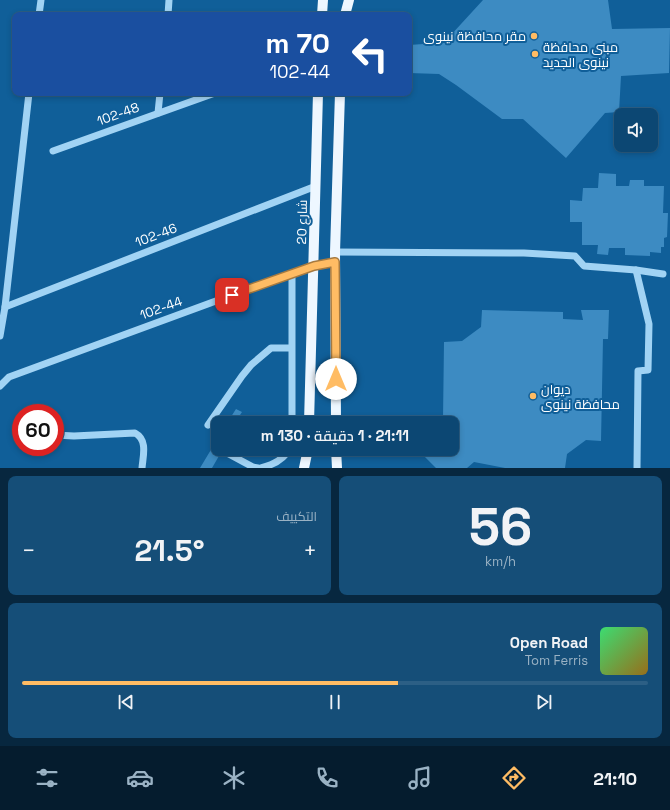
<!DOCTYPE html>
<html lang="ar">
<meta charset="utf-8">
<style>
:root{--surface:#0c4773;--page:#154e78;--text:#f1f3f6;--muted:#9ab2c4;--line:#2c5f85;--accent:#ffbc64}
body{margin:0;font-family:"Space Grotesk",Cairo,sans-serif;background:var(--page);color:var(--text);direction:rtl;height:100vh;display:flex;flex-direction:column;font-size:15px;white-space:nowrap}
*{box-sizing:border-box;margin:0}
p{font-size:13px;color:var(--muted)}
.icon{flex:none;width:22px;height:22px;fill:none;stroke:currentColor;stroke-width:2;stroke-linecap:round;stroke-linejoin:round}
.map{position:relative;height:468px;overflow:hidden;direction:ltr}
.panel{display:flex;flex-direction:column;gap:8px;padding:8px;background:#07273f;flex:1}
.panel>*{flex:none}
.top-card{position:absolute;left:12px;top:12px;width:400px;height:84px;border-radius:8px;box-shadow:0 2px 6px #0003,0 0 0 1px var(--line);direction:rtl;background:#1a4fa0;color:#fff;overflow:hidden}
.tools{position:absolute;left:614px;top:108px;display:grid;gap:8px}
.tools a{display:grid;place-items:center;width:44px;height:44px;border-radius:8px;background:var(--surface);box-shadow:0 2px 6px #0003,0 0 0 1px var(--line);font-size:20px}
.speed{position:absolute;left:12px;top:404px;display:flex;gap:8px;font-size:20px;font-weight:700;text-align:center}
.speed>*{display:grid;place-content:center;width:52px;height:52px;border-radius:50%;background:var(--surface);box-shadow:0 2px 6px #0003,0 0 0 1px var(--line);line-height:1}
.speed .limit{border:6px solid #d22;background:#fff;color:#111}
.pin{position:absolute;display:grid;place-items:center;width:34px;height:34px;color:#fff;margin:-17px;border-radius:8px;box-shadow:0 2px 6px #0006}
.me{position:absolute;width:44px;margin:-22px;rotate:0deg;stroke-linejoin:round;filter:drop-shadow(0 0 3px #0008)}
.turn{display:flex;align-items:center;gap:14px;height:84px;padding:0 16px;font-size:18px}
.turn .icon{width:52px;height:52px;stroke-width:2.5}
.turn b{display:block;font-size:28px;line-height:34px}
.big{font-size:30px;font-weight:600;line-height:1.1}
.panel .card{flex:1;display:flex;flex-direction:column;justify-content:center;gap:6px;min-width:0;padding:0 14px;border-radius:8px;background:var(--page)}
.panel .dial{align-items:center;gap:0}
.dial b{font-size:52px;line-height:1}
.song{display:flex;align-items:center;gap:12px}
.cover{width:48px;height:48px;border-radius:6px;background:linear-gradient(135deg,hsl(140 70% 55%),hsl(40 70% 35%))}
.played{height:4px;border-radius:2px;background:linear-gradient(90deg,var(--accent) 60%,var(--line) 60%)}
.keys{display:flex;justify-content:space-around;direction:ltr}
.heat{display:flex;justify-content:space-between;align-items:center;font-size:22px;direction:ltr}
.panel .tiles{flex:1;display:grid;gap:8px;grid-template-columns:1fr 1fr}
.card:last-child{grid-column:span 2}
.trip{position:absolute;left:211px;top:416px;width:248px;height:40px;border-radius:8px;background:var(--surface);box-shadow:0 2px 6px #0003,0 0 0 1px var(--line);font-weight:600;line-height:40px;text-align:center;direction:rtl}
.dock{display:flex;height:64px;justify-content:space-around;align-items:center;background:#051c2e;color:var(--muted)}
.dock .icon{width:28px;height:28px}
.dock .active{color:var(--accent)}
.dock b{font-size:18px;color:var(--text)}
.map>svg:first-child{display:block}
.building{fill:#3d8bc2}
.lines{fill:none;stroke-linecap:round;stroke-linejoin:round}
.minor{stroke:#a1d3f4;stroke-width:7}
.major{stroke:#eef7ff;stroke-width:10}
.route-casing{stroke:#a67a41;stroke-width:10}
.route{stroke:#ffbc64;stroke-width:7}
.poi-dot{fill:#ffbc64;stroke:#105f99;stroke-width:1.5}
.labels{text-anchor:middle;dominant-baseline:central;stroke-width:4;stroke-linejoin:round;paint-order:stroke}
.poi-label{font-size:13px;fill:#fff;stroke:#105f99;text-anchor:start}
.street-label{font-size:13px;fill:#fff;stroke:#105f99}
</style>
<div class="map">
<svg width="670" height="468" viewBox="0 0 670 468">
<rect width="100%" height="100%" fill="#105f99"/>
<g class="building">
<polygon points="483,0 608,0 612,29 670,28 669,73 621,76 619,112 605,113 566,158 523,119 502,119 456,85 439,74 409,73 409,45 438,43 450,36"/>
<polygon points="599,173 616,174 616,186 629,186 630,180 644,180 644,186 664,186 663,213 668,213 667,237 664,238 664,247 661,247 661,253 650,252 650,256 625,255 625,248 609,248 608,255 597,254 598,245 582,245 582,222 570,222 570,200 582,201 583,188 598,188"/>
<polygon points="482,310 563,312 563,319 583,320 581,310 609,310 608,339 603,339 601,441 586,440 567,454 565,468 505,468 474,462 467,468 436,468 424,456 432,449 452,449 452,421 443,419 444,342 462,341 481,327"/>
<polygon points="236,409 242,412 238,418 246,423 227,423"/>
<polygon points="218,438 218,449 223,449 212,468 200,468"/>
</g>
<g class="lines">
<g class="minor">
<polyline points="39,15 41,0"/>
<polyline points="168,15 169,0"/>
<polyline points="158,113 160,93"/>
<polyline points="53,151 215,93"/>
<polyline points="335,252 524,253 575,256 584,266 636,270 663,274"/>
<polyline points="636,270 649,324 648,370 638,371 637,468"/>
<polyline points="5,307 316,186"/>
<polyline points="0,336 5,307 29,93"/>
<polyline points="0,386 9,377 292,273 314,266 335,262"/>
<polyline points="292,423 292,273"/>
<polyline points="208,425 242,376 251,365 271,348 291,348"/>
<path d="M 55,435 L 74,436 L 135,433 C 148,440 143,456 142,468"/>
<polyline points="225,452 253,467 258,468"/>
<path d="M 261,468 C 272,465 284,460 289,449"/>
</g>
<g class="major">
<polyline points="322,15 323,0"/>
<polyline points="345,15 349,0"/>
<polyline points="309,423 318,93"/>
<polyline points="336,423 335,252 340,93"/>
<polyline points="336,449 337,468"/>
<polyline points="304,468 308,449"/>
</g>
</g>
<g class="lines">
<defs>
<polyline id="route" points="232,295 314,266 335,262 336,379"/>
</defs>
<use href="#route" class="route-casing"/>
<use href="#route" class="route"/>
</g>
<g class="poi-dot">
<circle cx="534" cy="36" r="4"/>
<circle cx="535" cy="54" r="4"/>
<circle cx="533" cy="396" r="4"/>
</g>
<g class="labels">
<g class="poi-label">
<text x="526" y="36" text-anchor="end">مقر محافظة نينوى</text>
<text x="543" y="47">مبنى محافظة<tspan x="543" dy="15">نينوى الجديد</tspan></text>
<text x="541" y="389">ديوان<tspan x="541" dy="15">محافظة نينوى</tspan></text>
</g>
<g class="street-label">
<text transform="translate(118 114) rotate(-20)">102-48</text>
<text transform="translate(302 222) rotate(-89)">شارع 20</text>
<text transform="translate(156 235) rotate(-21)">102-46</text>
<text transform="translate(161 308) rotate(-20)">102-44</text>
</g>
</g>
</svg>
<div class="tools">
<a><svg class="icon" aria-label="sound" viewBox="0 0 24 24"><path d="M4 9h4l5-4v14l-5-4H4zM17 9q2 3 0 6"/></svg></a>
</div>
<div class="speed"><div class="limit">60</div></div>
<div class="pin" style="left:232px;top:295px;background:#d93025"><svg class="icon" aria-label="arrive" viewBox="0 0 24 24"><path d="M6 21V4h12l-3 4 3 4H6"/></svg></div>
<svg class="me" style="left:336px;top:379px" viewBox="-20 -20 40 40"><circle r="19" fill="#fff"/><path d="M0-13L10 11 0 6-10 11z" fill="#ffbc64"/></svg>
<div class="trip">21:11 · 1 دقيقة · 130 m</div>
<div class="top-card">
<div class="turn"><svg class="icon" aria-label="left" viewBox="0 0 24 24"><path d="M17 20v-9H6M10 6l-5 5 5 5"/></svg><div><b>70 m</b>102-44</div></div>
</div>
</div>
<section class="panel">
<div class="tiles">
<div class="card dial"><b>56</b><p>km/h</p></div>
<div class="card"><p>التكييف</p>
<div class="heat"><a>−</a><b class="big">21.5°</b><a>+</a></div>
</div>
<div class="card">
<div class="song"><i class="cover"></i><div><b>Open Road</b><p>Tom Ferris</p></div></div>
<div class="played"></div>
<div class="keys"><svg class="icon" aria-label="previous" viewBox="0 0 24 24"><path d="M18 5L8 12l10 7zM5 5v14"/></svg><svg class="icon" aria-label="pause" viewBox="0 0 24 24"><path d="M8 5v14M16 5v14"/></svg><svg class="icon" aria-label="next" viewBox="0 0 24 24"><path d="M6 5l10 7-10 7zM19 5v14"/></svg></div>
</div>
</div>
</section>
<nav class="dock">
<b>21:10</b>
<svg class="icon active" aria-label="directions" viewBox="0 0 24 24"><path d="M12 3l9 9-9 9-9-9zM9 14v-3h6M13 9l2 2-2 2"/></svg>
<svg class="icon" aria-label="music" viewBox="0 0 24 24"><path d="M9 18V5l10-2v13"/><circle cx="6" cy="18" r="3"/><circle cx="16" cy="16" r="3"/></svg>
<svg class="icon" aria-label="phone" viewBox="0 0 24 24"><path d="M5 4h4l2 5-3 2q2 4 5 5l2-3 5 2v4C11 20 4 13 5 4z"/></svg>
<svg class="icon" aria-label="climate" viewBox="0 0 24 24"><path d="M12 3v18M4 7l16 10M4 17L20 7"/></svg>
<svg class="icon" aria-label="car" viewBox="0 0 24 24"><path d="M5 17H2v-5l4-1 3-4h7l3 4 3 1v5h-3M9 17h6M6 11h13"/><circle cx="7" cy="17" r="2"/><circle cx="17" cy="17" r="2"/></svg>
<svg class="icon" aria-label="filters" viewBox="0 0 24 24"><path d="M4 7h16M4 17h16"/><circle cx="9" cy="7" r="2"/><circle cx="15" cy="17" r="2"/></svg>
</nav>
